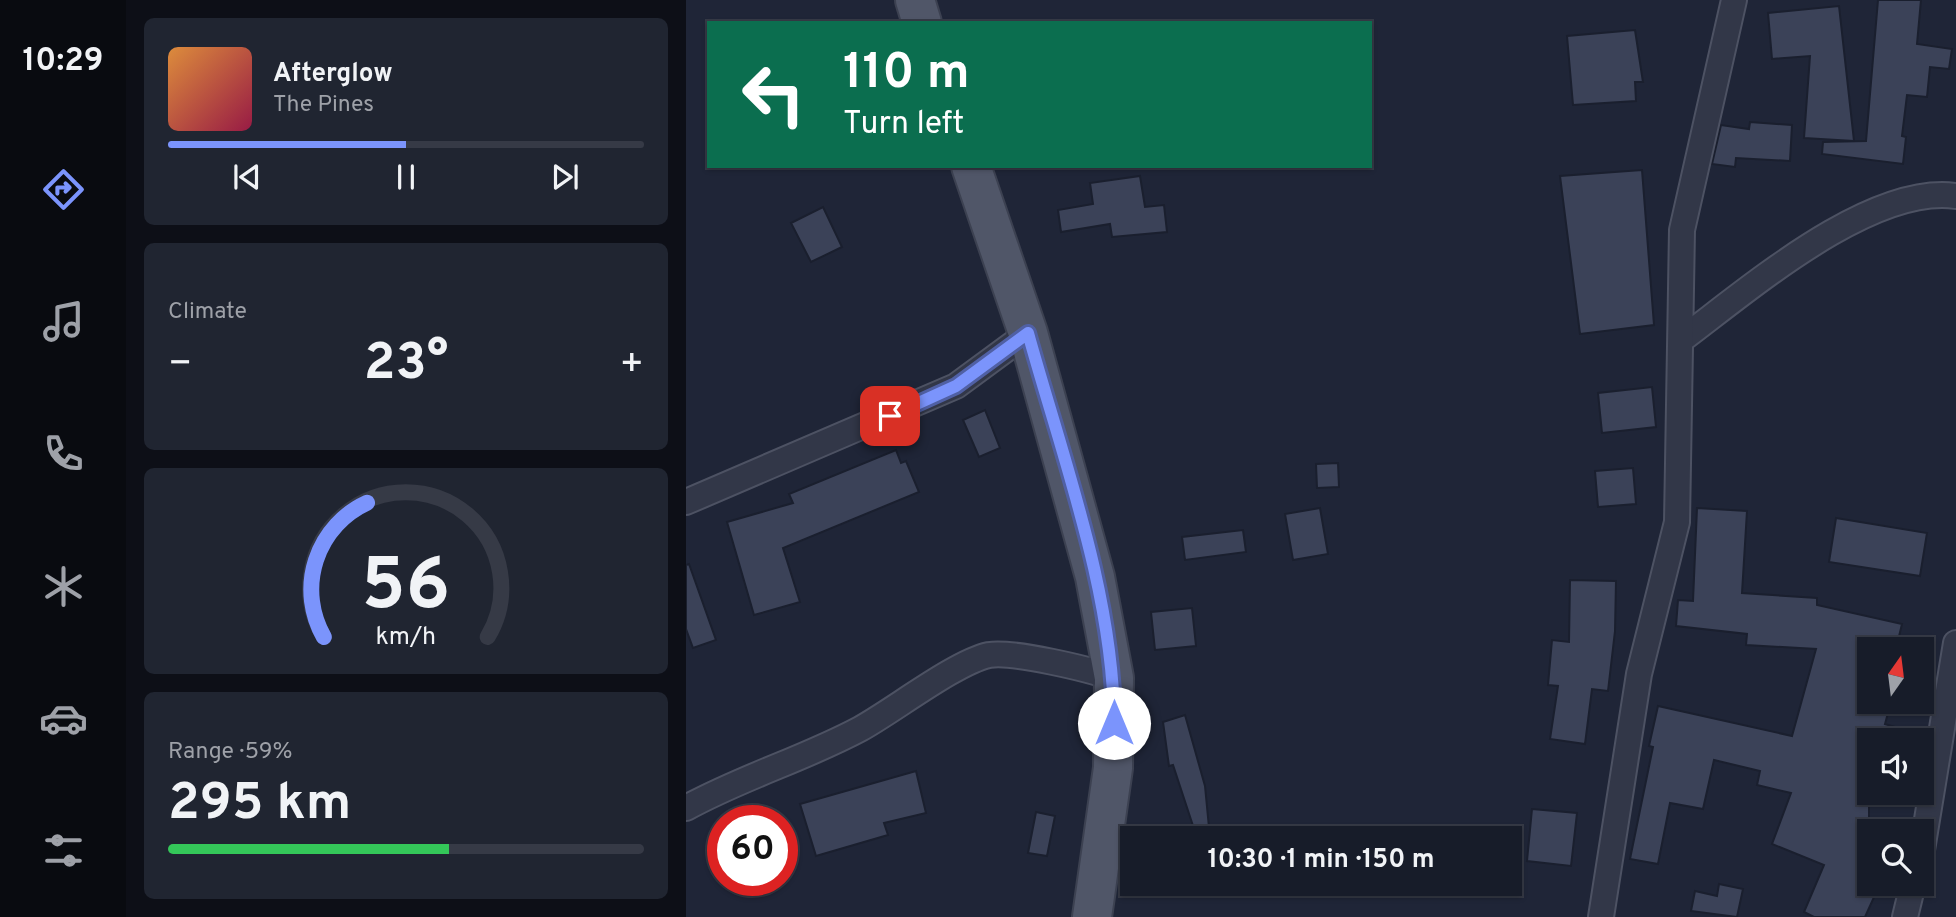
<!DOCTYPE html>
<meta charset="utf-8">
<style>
:root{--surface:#171c29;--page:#202531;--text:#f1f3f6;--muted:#9ea1a8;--line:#363a46;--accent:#7b94fc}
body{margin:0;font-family:Overpass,sans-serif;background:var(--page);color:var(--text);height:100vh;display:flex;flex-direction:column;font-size:26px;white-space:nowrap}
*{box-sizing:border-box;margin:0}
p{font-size:23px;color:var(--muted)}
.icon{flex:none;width:38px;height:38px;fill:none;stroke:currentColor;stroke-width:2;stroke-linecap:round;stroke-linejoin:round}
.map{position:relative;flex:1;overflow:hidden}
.drawer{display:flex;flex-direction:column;gap:18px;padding:18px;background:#0d0f17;width:560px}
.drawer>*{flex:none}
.hud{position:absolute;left:21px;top:21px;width:665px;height:147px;border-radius:0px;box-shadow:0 2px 5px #0004,0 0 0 2px var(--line);background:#0b6e4f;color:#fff;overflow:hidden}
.needle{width:46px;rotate:14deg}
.buttons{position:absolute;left:1171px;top:637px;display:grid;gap:14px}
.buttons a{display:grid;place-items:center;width:77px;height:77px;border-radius:0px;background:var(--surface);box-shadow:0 2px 5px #0004,0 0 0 2px var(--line);font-size:35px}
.speed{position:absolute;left:21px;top:805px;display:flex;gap:14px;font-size:35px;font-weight:700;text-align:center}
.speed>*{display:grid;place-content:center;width:91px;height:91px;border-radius:50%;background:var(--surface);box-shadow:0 2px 5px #0004,0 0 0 2px var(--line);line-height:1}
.speed .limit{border:10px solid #d22;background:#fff;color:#111}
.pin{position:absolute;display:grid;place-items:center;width:60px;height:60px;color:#fff;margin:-30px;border-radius:14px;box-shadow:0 4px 10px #0006}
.me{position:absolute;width:77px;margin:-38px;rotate:0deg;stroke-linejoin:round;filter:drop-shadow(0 0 5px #0008)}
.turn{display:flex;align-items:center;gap:24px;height:147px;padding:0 21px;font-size:32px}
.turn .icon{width:91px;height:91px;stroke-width:2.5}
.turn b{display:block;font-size:49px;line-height:60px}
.big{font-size:52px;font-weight:700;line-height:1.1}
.drawer .card{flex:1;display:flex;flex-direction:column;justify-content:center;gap:10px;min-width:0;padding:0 24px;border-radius:10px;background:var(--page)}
.drawer .dial{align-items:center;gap:0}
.dial svg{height:182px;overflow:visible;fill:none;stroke:var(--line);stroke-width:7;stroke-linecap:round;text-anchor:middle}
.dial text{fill:var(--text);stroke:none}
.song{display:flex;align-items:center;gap:21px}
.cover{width:84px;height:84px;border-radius:10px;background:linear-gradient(135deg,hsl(30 70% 55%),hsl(340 70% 35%))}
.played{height:7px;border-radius:4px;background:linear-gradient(90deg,var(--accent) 50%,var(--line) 50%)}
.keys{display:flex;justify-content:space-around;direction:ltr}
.heat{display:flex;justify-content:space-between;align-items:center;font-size:38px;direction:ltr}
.charge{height:10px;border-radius:5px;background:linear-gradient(90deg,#34c759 59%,var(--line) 0)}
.trip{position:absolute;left:434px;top:826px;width:402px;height:70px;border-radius:0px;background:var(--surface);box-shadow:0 2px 5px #0004,0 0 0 2px var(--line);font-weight:700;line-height:70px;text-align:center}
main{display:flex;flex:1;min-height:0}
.menu{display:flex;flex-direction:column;width:126px;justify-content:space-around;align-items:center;background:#090b10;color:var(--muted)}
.menu .icon{width:49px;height:49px}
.menu .active{color:var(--accent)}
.menu b{font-size:32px;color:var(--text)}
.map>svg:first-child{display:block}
.building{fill:#3b4258;stroke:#1a1f2e;stroke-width:2}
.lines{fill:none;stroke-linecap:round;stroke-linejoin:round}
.street-casing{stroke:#4d5263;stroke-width:28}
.primary-casing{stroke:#3c4151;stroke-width:42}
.street{stroke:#323748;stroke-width:24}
.primary{stroke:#505668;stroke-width:38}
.route-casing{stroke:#5060a4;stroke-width:18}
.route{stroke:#7b94fc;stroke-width:12}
</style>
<main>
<nav class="menu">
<b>10:29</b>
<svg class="icon active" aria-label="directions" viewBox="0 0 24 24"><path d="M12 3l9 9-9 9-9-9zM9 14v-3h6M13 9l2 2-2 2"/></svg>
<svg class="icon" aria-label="music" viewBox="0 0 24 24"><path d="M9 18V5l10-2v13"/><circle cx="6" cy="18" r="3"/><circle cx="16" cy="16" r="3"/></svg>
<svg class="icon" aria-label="phone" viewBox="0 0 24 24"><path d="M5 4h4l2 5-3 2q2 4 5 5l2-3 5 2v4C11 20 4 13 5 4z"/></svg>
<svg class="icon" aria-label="climate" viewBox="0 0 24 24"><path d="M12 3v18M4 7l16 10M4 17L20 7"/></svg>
<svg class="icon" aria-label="car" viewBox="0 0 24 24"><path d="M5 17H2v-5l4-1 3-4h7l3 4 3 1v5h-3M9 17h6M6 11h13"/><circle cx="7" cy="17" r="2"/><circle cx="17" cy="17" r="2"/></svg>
<svg class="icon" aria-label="filters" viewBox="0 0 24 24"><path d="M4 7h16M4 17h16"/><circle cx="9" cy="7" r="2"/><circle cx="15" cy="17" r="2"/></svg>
</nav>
<section class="drawer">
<div class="card">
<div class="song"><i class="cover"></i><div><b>Afterglow</b><p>The Pines</p></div></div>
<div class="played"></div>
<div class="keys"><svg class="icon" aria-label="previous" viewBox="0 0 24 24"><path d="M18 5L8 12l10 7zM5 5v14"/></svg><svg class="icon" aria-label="pause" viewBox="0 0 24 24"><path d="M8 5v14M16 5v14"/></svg><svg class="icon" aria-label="next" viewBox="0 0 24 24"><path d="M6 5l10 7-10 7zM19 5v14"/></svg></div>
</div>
<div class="card"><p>Climate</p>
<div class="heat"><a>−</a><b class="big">23°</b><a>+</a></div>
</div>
<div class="card dial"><svg viewBox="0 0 100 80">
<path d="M14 69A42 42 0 1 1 86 69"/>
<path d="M14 69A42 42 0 0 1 33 10" stroke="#7b94fc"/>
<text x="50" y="56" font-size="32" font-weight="700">56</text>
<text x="50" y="72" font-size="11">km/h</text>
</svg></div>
<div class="card"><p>Range · 59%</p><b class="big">295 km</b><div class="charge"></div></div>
</section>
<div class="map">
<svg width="1270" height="917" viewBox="0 0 1270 917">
<rect width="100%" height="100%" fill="#1f2537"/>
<g class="building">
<polygon points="1192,0 1235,0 1231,44 1266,49 1263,69 1244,67 1241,97 1221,95 1216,136 1220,137 1217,164 1136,154 1137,142 1180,141"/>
<polygon points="1153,6 1168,141 1118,138 1124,56 1086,59 1082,13"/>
<polygon points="949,30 957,82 949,82 950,101 887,105 881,36"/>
<polygon points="1064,122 1106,125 1104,161 1050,158 1049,167 1026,164 1035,125 1063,129"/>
<polygon points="956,170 968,325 894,334 874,176"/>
<polygon points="454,176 459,207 478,205 481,232 426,237 424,224 375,232 372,210 407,204 404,183"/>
<polygon points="137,207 156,247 125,262 105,223"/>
<polygon points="966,387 970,427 916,433 912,393"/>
<polygon points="299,410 314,448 293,457 277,420"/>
<polygon points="210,450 215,463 220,461 233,492 97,548 114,602 68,615 41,522 107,503 103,494"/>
<polygon points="652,463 653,487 631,488 630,464"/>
<polygon points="947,468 950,504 912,507 909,471"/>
<polygon points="634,508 642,554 607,560 599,514"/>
<polygon points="1011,508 1061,511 1056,593 1131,598 1131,605 1216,624 1210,649 1183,649 1183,702 1205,702 1199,724 1235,735 1234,740 1183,740 1183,884 1194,884 1179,917 1128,917 1118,912 1138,865 1086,844 1105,793 1071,785 1074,771 1028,760 1017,809 984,803 972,864 944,859 967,747 963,746 972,706 1106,736 1130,649 1060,645 1061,634 990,626 992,600 1007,601"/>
<polygon points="1150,518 1241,533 1234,576 1143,562"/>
<polygon points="557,530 560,552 499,560 496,537"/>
<polygon points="3,564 30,640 7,648 0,629 0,565"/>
<polygon points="884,580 930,581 929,631 922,691 906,689 899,744 864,739 872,686 862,685 866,640 883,642"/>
<polygon points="506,608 510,646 469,650 465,612"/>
<polygon points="499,715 519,786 524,838 511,838 487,765 483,766 477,722"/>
<polygon points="230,771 240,813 198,823 202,835 130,856 114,804"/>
<polygon points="846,809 891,813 885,866 841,861"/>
<polygon points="350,812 369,816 361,856 342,853"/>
<polygon points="1033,884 1057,889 1051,917 1005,911 1009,891 1031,896"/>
</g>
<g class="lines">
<defs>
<g id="street">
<path d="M 995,340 C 1062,290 1184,184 1270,196"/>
<polyline points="0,502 270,386 342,333"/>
<path d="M 0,808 C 56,777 118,759 174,729 C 207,711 270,662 303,655 C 327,651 403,669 428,678"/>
<polyline points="1236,850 1270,643"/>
<polyline points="915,917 953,674 991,522 996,230 1048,0"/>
<polyline points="1219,917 1227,884"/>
</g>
<g id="primary">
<polyline points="229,0 236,23"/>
<polyline points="285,166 342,333 409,577 428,678 427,768 406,917"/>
</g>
</defs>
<use href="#street" class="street-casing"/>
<use href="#primary" class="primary-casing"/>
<use href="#street" class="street"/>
<use href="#primary" class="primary"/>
</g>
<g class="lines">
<defs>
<path id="route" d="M 204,416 L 270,386 L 342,333 C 376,456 428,595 428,723"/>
</defs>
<use href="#route" class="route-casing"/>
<use href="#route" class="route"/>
</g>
</svg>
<div class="buttons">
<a><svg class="needle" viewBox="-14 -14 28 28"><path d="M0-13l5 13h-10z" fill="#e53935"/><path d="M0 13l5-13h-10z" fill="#9ea1a8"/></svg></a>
<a><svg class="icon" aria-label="sound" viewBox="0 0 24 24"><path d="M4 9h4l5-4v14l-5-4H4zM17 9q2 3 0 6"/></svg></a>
<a><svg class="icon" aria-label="search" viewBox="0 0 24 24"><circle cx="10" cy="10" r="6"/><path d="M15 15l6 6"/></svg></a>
</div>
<div class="speed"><div class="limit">60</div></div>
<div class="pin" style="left:204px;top:416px;background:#d93025"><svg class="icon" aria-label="arrive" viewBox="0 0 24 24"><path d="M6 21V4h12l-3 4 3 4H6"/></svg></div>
<svg class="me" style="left:428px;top:723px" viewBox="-20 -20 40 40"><circle r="19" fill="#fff"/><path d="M0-13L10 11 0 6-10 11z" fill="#7b94fc"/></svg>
<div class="trip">10:30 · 1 min · 150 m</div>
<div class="hud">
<div class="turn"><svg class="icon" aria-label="left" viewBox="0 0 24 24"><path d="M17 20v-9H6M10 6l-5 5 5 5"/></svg><div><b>110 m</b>Turn left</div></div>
</div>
</div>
</main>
